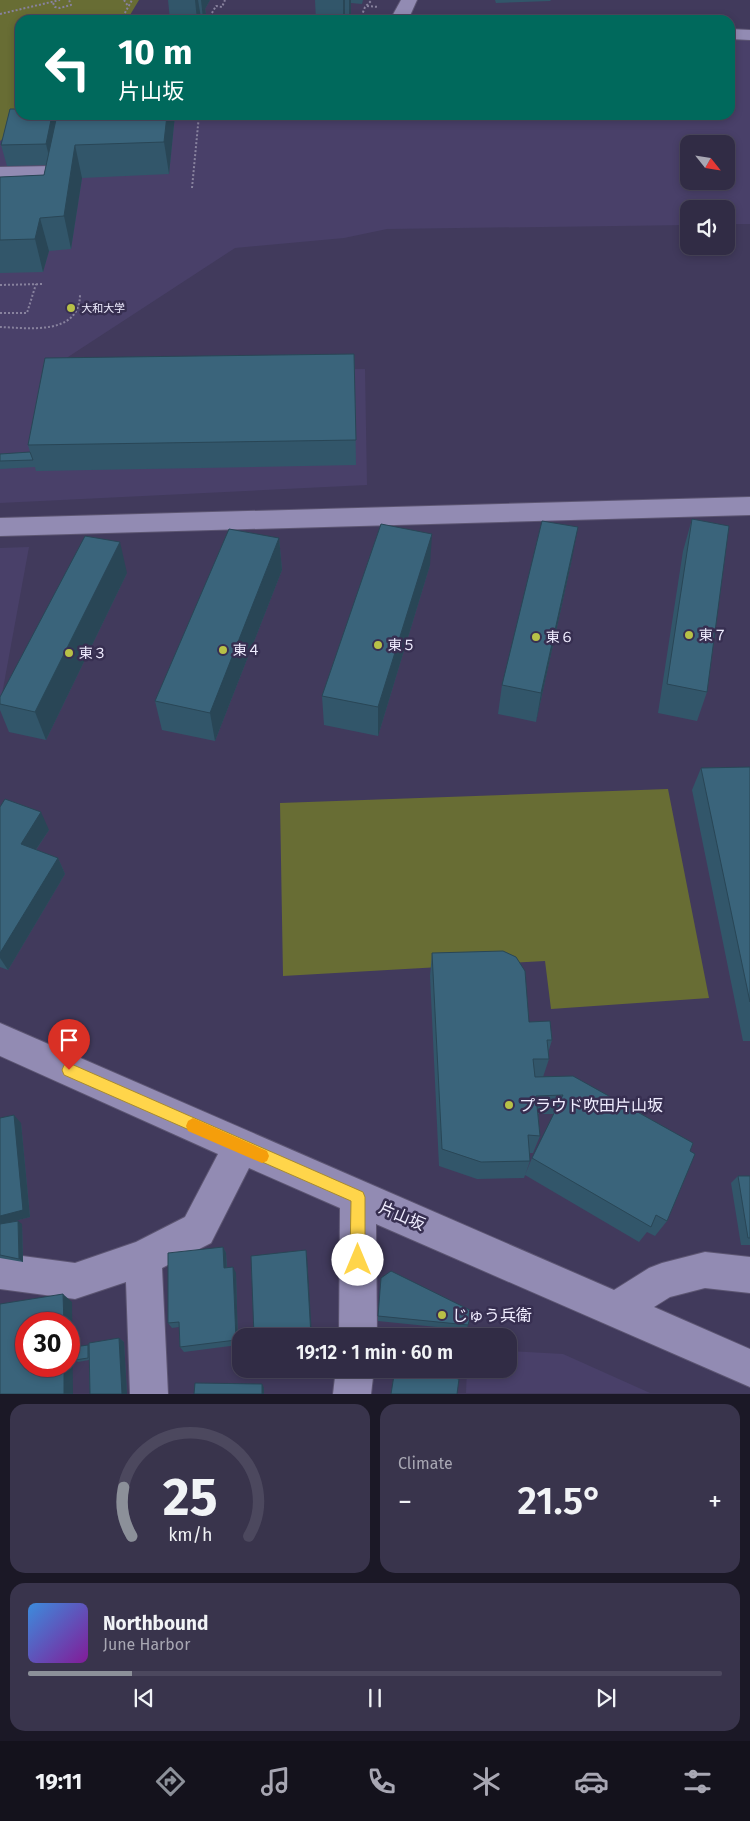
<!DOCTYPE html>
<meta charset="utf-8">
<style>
:root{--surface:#312c45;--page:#39344c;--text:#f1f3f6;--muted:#a8a7b3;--line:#4c485e;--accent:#8c9099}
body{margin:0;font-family:"Fira Sans","Noto Sans JP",sans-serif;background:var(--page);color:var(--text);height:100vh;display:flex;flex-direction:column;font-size:19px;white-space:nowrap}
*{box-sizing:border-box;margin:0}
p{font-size:16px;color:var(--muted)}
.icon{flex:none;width:28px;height:28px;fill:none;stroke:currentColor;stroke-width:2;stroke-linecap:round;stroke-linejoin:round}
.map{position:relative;height:1394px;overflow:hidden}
.details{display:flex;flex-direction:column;gap:10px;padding:10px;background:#1b1826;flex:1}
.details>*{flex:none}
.banner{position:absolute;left:15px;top:15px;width:720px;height:105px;border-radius:15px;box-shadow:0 2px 8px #0003,0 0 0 1px var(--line);background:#00695c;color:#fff;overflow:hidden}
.needle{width:32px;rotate:120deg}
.controls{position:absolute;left:680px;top:135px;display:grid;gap:10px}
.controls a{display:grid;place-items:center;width:55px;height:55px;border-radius:10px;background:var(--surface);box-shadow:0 2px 8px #0003,0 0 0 1px var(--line);font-size:25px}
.speed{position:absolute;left:15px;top:1312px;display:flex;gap:10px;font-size:25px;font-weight:700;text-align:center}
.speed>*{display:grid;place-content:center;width:65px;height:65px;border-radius:50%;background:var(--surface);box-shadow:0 2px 8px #0003,0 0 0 1px var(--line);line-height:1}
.speed .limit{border:8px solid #d22;background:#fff;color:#111}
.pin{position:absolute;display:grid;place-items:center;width:42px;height:42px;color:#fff;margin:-51px -21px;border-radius:50% 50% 50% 0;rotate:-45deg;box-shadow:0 0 5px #0007}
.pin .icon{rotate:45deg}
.me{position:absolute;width:55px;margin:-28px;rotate:0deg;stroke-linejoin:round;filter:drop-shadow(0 0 4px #0008)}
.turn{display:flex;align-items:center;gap:18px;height:105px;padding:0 20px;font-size:22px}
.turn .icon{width:65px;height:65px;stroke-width:2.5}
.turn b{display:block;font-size:35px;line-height:42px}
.big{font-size:38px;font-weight:600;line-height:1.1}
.details .tile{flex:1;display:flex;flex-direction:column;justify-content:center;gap:8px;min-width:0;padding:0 18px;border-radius:15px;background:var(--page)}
.details .dial{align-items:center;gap:0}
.dial svg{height:130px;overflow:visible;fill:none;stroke:var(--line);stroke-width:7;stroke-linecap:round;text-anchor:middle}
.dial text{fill:var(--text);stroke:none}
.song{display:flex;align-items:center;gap:15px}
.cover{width:60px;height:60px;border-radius:8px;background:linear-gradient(135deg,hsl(210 70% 55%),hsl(290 70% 35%))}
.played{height:5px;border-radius:2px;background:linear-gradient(90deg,var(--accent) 15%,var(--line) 15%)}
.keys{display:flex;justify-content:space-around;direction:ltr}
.heat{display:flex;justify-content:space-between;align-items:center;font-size:28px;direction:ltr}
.details .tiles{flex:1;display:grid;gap:10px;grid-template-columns:1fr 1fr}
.tile:last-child{grid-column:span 2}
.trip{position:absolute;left:232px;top:1328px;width:285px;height:50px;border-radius:15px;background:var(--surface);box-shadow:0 2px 8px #0003,0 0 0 1px var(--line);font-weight:600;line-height:50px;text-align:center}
.menu{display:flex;height:80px;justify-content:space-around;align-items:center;background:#14121c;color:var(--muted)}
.menu .icon{width:35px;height:35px}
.menu .active{color:var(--accent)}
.menu b{font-size:22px;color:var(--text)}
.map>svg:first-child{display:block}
.built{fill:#494069;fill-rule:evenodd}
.green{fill:#686d34}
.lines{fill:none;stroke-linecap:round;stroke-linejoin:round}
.minor-casing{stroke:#5c5572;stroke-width:2}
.path{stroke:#88829e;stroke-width:2;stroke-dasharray:2 2;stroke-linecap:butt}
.minor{fill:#928bb3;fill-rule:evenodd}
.wall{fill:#32566a}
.shaded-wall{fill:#294656}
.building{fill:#3a647b;stroke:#294656}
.route{fill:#ffd54a;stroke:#a68a30}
.slow{fill:#f59e0b}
.poi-dot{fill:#b8c147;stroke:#372f51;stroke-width:2}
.labels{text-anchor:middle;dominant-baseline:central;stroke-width:5;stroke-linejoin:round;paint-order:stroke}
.far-poi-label{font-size:11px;fill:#f0edff;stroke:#372f51;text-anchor:start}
.poi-label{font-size:14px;fill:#f0edff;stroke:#372f51;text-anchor:start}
.near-poi-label{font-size:16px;fill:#f0edff;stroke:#372f51;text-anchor:start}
.near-street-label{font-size:16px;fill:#f0edff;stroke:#372f51}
</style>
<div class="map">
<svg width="750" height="1394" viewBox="0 0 750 1394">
<rect width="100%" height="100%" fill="#413a5c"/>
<g class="built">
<path d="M 730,39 L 750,39 L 750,224 L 726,224 L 726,209 L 689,209 L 689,225 L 387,229 L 344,238 L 235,248 L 45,372 L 365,369 L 367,485 L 0,503 L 0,100 L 20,115 L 730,115 ZM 689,144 L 726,144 L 726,181 L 689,181 Z"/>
<polygon points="29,547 7,667 0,705 0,548"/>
<polygon points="509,1351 563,1354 650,1393 466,1393 467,1369 509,1369"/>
</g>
<g class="green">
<polygon points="0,0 139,0 127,20 20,20 20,115 22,123 0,141"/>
<polygon points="668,789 709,998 551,1009 545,961 283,976 280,803"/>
</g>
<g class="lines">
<defs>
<g id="minor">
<polygon points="401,0 417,0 408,20 390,20"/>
<polygon points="730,29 750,30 750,40 730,39"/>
<polygon points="52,166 59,168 62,172 59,176 0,179 0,167"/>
<polygon points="750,497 750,515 0,536 0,518"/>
<polygon points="0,1023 614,1290 649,1268 662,1263 705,1252 750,1257 750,1293 705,1288 670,1297 654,1307 750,1349 750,1387 376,1224 377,1336 339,1336 340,1208 249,1168 211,1243 162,1268 168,1394 130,1394 126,1282 75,1299 0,1289 0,1253 75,1263 136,1242 185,1217 218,1154 0,1056"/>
<polygon points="336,1369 374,1369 371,1394 333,1394"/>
</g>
</defs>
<use href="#minor" class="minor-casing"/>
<g class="path">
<polyline points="124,0 128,6"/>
<polyline points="53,3 55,7 60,8 71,5 69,0"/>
<polyline points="367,6 379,7"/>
<polyline points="0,14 60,0"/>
<polyline points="121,20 132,0"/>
<polyline points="208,20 216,6 222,7 225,0"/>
<polyline points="360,20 365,7 372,0"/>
<polyline points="199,119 319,115"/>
<polyline points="192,188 199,115"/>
<polyline points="0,285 44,284"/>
<polyline points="0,313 27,313 36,284"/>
<path d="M 0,327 C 29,328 80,336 80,294"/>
</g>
<use href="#minor" class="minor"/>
</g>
<g class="wall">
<polygon points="168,0 210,0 205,9 206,14 203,19 201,18 200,20 170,20"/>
<polygon points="315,0 363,0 362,4 351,3 350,4 351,14 349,17 345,17 344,20 316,20"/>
<polygon points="495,0 551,0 550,1 496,3"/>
<polygon points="20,115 175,115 169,174 82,178 71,249 49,251 43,272 0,273 0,177 44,175 46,165 7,166 1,145"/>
<polygon points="354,354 356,465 36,471 35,467 0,469 0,454 30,452 28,445"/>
<polygon points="692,519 707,692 697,721 658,713 683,551"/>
<polygon points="279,538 282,570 215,741 162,730 155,701"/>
<polygon points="572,559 536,722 498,714 502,685"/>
<polygon points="430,565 378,736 324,725 322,696"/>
<polygon points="127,573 46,740 9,732 0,710 0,697"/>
<polygon points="750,767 750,1041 743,1041 692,790 701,768"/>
<polygon points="0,807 49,830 36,850 58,858 65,874 8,970 0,967"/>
<polygon points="432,953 529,1022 552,1040 548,1053 549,1059 543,1077 690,1151 667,1221 655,1236 647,1232 639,1242 525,1175 532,1158 554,1114 538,1114 540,1136 533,1153 530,1153 530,1161 524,1178 477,1179 439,1166 430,976"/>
<polygon points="0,1118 21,1123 30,1217 7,1223 22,1224 23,1262 0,1258"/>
<polygon points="738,1176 750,1176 750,1245 741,1245 731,1183"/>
<polygon points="223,1247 226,1253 227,1268 236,1273 238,1345 184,1352 180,1347 179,1327 172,1328 168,1323"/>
<polygon points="378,1316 468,1325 466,1330 378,1321"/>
<polygon points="119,1338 124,1342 127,1394 90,1394 89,1360 78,1362 75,1360 88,1345"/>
</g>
<g class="shaded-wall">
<polygon points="195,0 198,0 201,18 200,20 197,20"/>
<polygon points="201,0 210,0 205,9 206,14 203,19"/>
<polygon points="343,0 345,0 345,17 344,20 343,20"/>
<polygon points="349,0 351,0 351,14 349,17"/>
<polygon points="52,115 60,115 51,165 46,144"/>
<polygon points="167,115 175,115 169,174 164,142"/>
<polygon points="75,145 82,178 71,249 64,216"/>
<polygon points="40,218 49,251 43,272 35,239"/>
<polygon points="578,527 572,559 536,722 541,693"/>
<polygon points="432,534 430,565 378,736 378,707"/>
<polygon points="279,538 282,570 215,741 210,713"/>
<polygon points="120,542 127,573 46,740 35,712"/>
<polygon points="41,812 49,830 29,860 21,844"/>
<polygon points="58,858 65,874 8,970 0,958 0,953"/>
<polygon points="14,1115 21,1123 30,1217 0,1225 0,1216"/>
<polygon points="18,1221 22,1224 23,1262 19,1259"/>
<polygon points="223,1247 226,1253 227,1274 224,1268"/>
<polygon points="306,1250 307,1256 312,1336 311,1336"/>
<polygon points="233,1267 236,1273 238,1345 236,1340"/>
<polygon points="63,1294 72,1302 73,1394 64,1394 64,1366 69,1366 69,1324 64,1324"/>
<polygon points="119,1338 124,1342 127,1394 122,1394"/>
<polygon points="262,1384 264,1388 264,1394 262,1394"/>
</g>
<g class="building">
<polygon points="10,109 20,109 20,115 52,115 46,144 1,145"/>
<polygon points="57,115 167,115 164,142 75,145 64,216 40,218 35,239 0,240 0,177 44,175"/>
<polygon points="354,354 356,440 28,445 45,358"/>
<polygon points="30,452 33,460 0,461 0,454"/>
<polygon points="692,519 729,526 707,692 667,684"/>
<polygon points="542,521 578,527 541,693 502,685"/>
<polygon points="381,524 432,534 378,707 322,696"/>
<polygon points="229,529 279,538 210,713 155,701"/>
<polygon points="85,536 120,542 35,712 0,704 0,697"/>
<polygon points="750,767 750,1002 701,768"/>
<polygon points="5,799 41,812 21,844 58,858 0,953 0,807"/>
<polygon points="503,951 516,957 525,971 529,1022 550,1021 552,1040 547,1040 549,1059 533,1059 535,1077 573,1076 693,1143 690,1151 695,1154 667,1221 656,1215 651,1227 532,1158 563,1095 536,1096 540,1136 528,1135 530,1161 481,1162 442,1149 432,953"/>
<polygon points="14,1115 23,1210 0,1216 0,1118"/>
<polygon points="738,1176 750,1176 750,1238 748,1238"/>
<polygon points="18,1221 19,1259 0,1255 0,1224"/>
<polygon points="223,1247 224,1268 233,1267 236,1340 180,1347 179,1322 168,1323 168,1253"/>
<polygon points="306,1250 311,1336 254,1336 251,1256"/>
<polygon points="391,1271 472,1311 468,1325 378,1316 381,1278"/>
<polygon points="63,1294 64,1324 26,1324 26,1366 64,1366 64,1394 0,1394 0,1304"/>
<polygon points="119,1338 122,1394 90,1394 89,1343"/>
<polygon points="88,1345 88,1358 75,1360 74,1347"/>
<polygon points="395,1369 408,1369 459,1379 457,1394 391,1394"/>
<polygon points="195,1383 262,1384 262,1394 194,1394"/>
</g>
<polygon class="route" points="69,1063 363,1192 365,1197 365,1260 363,1266 358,1268 352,1266 350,1260 351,1201 64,1075 62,1070 64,1065"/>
<polygon class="slow" points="193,1118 267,1151 269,1156 267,1161 262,1163 188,1131 186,1126 188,1121"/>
<g class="poi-dot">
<circle cx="71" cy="308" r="5"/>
<circle cx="689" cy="635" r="5"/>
<circle cx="536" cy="637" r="5"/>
<circle cx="378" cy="645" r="5"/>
<circle cx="223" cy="650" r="5"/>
<circle cx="69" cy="653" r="5"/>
<circle cx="509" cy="1105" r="5"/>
<circle cx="442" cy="1315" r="5"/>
</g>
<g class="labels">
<g class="far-poi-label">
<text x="81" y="308">大和大学</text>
</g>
<g class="poi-label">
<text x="699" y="635">東７</text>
<text x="546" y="637">東６</text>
<text x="388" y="645">東５</text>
<text x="233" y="650">東４</text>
<text x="79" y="653">東３</text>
</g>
<g class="near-poi-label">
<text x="519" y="1105">プラウド吹田片山坂</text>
<text x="452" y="1315">じゅう兵衛</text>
</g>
<g class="near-street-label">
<text transform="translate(402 1216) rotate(23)">片山坂</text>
</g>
</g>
</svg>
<div class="controls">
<a><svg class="needle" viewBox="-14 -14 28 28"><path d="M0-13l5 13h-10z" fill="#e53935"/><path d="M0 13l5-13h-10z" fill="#a8a7b3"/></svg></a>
<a><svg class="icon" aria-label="sound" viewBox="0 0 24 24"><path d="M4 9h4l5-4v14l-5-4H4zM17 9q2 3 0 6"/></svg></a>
</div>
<div class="speed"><div class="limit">30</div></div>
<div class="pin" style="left:69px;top:1070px;background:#d93025"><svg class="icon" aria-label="arrive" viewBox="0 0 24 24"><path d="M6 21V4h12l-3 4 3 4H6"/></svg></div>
<svg class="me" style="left:358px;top:1260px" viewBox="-20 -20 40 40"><circle r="19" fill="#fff"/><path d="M0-13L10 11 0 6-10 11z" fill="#ffd54a"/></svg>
<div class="trip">19:12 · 1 min · 60 m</div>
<div class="banner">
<div class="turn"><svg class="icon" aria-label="left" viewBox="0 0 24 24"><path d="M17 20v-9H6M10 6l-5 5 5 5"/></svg><div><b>10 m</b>片山坂</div></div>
</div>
</div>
<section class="details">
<div class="tiles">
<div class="tile dial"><svg viewBox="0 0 100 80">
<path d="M14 69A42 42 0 1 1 86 69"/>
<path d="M14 69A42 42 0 0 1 9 39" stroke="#8c9099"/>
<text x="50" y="56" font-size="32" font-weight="700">25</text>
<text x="50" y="72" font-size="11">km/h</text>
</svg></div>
<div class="tile"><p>Climate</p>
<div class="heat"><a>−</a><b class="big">21.5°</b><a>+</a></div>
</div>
<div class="tile">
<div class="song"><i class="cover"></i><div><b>Northbound</b><p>June Harbor</p></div></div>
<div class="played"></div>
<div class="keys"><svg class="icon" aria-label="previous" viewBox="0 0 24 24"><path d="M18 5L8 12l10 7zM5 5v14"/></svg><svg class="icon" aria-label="pause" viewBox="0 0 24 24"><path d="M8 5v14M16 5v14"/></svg><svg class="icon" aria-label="next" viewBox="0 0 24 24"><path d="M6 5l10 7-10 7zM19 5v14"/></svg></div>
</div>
</div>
</section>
<nav class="menu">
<b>19:11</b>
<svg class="icon active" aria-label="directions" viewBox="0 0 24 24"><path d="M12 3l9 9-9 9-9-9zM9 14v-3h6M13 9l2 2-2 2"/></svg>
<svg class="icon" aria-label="music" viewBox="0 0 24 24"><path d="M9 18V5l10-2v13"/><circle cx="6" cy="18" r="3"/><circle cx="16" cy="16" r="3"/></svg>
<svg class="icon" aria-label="phone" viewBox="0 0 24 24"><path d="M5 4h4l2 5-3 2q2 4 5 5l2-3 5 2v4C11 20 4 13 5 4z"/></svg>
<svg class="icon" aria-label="climate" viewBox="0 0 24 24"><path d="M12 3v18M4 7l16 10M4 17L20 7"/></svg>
<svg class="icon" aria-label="car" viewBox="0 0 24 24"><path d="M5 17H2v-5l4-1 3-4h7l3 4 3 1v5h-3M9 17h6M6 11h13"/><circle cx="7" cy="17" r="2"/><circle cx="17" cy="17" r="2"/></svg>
<svg class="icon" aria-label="filters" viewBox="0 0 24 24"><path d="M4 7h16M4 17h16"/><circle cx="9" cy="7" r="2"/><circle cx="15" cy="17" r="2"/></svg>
</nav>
